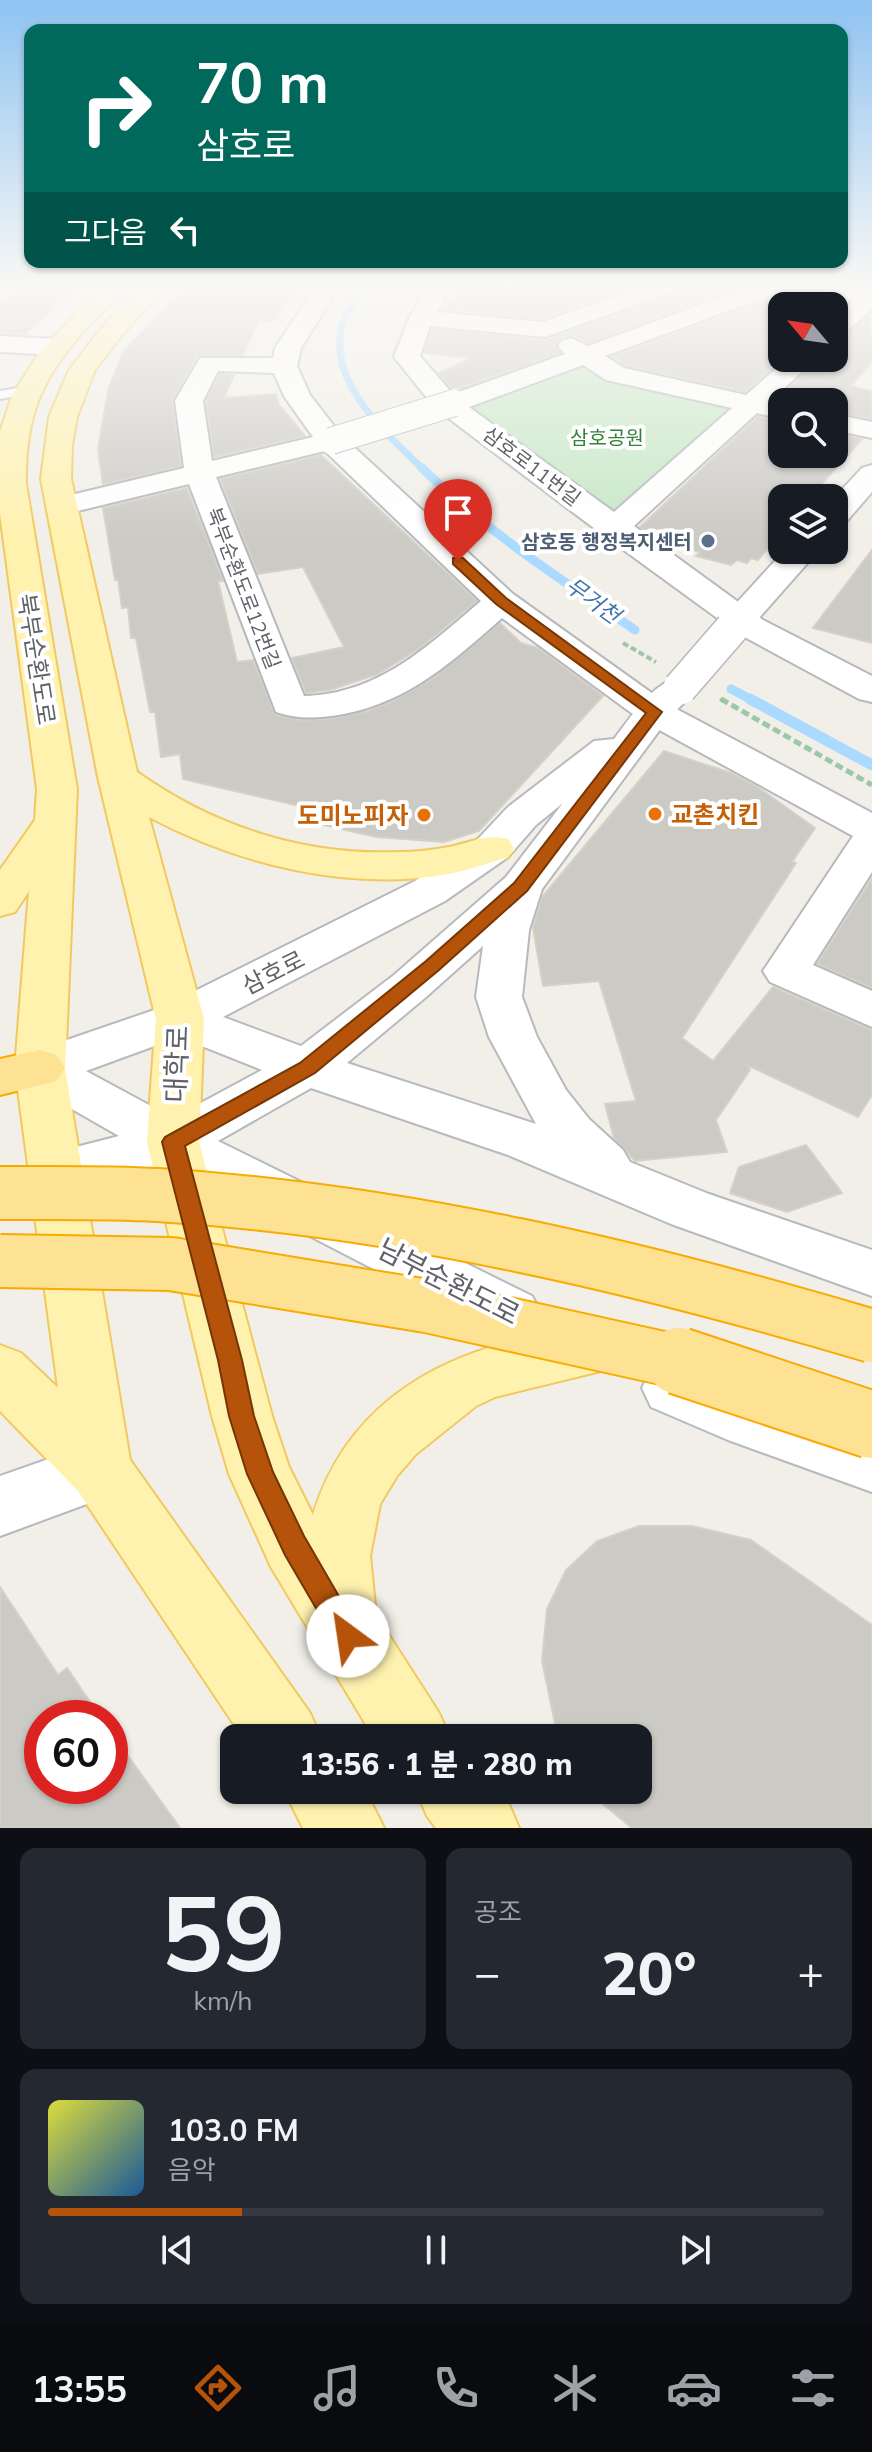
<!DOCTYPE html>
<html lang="ko">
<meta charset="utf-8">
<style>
:root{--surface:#171b24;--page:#242831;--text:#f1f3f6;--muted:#9ea1a6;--line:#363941;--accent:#b45309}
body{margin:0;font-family:Mulish,"Noto Sans KR",sans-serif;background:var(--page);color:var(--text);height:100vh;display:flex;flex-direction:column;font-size:30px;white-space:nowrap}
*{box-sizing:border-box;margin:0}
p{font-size:26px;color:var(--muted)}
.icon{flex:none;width:44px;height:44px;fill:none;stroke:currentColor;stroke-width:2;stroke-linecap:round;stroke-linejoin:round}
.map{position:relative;height:1828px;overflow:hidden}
.panel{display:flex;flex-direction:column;gap:20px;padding:20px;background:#0d0f14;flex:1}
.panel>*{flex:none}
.hud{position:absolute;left:24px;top:24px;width:824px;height:244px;border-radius:16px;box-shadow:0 2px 6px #0004;background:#00695c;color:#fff;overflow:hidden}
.needle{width:52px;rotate:299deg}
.controls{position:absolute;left:768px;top:292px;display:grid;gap:16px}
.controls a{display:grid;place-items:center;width:80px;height:80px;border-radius:16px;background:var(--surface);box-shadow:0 2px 6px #0004;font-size:40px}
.speed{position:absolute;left:24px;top:1700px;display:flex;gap:16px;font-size:40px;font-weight:700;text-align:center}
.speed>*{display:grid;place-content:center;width:104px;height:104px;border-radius:50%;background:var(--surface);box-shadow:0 2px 6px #0004;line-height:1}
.speed .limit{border:12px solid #d22;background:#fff;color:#111}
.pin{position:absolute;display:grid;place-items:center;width:68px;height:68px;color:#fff;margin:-82px -34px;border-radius:50% 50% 50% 0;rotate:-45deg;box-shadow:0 0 8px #0007}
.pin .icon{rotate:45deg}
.me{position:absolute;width:88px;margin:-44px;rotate:329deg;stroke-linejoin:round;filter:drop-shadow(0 0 6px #0008)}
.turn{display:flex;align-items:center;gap:28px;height:168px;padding:0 40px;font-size:36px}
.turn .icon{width:104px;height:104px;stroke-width:2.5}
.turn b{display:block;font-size:56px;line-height:68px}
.then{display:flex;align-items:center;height:76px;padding:0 40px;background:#0003;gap:16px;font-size:30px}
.big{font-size:60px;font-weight:800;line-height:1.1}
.panel .widget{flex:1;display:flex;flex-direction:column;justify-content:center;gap:12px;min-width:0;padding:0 28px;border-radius:16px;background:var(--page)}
.panel .dial{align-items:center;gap:0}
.dial b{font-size:104px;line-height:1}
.song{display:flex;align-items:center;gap:24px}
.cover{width:96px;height:96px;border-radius:12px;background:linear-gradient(135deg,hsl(60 70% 55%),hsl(210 70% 35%))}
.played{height:8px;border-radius:4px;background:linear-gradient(90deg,var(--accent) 25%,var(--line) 25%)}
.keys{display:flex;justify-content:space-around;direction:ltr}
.heat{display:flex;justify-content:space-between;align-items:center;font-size:44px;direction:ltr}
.panel .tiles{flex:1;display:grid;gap:20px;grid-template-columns:1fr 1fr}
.widget:last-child{grid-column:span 2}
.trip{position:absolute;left:220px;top:1724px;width:432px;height:80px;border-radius:16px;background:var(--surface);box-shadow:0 2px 6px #0004;font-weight:800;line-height:80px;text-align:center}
.tabs{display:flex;height:128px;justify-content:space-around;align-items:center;background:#090b0e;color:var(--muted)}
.tabs .icon{width:56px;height:56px}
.tabs .current{color:var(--accent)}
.tabs b{font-size:36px;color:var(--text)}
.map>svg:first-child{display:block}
.green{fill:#c5e8c5}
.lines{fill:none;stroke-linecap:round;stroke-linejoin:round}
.stream-far2{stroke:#aadaff;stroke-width:7}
.stream-far1{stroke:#aadaff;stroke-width:9}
.stream{stroke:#aadaff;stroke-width:11}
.building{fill:#cccac5;stroke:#d6d1c6;stroke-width:2}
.lane-casing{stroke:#b5b8bc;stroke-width:4}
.street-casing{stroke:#b5b8bc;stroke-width:4}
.secondary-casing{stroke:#b6babf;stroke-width:4}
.primary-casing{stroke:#f2c960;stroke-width:4}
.highway-casing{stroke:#f9ab00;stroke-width:4}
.path-far1{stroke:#9cc7a9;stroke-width:4;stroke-dasharray:6 3;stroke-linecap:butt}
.path{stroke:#9cc7a9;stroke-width:5;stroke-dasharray:8 4;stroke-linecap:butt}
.lane{fill:#fff;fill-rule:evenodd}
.street{fill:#fff;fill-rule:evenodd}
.secondary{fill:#fff;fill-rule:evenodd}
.primary{fill:#fff2af;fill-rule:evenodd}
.highway{fill:#fde293;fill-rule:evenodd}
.street-bridge-casing{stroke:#b5b8bc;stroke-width:28;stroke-linecap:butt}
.secondary-bridge-casing{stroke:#b6babf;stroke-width:36;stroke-linecap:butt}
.highway-bridge-far1-casing{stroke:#f9ab00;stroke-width:56;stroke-linecap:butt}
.highway-bridge-casing{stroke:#f9ab00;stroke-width:70;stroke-linecap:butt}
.street-bridge{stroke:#fff;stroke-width:26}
.secondary-bridge{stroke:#fff;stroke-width:33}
.highway-bridge-far1{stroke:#fde293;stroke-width:52}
.highway-bridge{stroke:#fde293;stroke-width:66}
.route{fill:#b45309;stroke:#753606;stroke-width:2}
.service-dot{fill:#5c6f8a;stroke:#fff;stroke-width:3}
.food-dot{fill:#e8710a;stroke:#fff;stroke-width:3}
.labels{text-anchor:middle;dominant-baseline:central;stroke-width:8;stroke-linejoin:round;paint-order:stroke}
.far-park-label{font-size:20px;fill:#348238;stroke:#fff}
.far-street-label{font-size:20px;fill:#5f6368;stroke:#fff}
.far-service-label{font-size:20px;font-weight:bold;fill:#4e5e75;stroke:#fff;text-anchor:end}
.far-water-label{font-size:22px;font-style:italic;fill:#4174aa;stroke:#fff}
.street-label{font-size:24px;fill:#5f6368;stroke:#fff}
.food-label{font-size:24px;font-weight:bold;fill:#c56008;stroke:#fff;text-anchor:start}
.near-street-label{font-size:28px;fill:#5f6368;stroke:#fff}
</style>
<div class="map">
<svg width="872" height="1828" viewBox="0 0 872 1828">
<rect width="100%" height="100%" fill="#f1efe8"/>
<polygon class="green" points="584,361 735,405 611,516 469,408 471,404"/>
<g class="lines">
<path class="stream-far2" d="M 365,285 C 359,295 350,306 345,317 C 320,376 386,434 424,470"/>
<g class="stream-far1">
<path d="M 422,468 C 486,531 560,579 635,630"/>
<polyline points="731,689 754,701"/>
</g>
<polyline class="stream" points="750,699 872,765"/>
</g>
<g class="building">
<polygon points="24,285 79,285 25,334 0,333 0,305"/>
<polygon points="195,285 296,290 273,321 258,320 243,355 197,356 172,401 181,466 103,484 98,450 108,390 124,350 177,297 184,297"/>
<polygon points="463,285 638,285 543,319 443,310"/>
<polygon points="683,285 746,285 588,343 572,335 561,338 555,346 560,353 460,388 451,388 439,373 472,358 424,353 432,329 546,340 678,293"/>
<polygon points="791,285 805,285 810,293 848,301 834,313 834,306 782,306 783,358 745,392 625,365 612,357 786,293"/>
<polygon points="870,314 872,362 850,386 872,391 872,419 834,411 834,402 785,402 778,399 819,358 834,358 834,340 845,337"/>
<polygon points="220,374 234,375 224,398 276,394 279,405 305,436 214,457 206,402"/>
<polygon points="758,416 773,420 782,418 782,454 834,454 834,433 862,439 809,498 782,498 782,532 758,560 751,558 747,563 737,560 731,565 696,556 700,552 661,542 640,527"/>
<polygon points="321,455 477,601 420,648 378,674 330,690 306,693 292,658 344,647 303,567 258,574 220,479"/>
<polygon points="187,488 223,581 218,581 237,662 253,660 275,715 301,720 327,719 368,711 391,702 431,680 500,623 521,643 538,648 603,696 479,831 444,842 376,837 306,821 304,807 183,779 180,754 161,757 155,712 150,712 136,638 131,638 128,607 122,608 118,579 115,580 103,508"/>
<polygon points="872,550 872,643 813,628"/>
<polygon points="664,751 731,773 759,788 815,828 792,862 796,863 682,1038 713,1061 773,987 872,1030 872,1095 858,1117 747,1065 750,1070 716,1120 727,1152 635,1161 614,1138 605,1104 636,1101 599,981 543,986 533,928 542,897"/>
<polygon points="872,878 872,988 817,964"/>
<polygon points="806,1145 842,1193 787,1212 730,1193 739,1167"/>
<polygon points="639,1526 692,1526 751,1540 872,1625 872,1828 632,1828 598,1800 592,1790 638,1790 638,1738 558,1738 542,1661 547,1609 566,1570 597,1541"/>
<polygon points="0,1587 58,1675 67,1668 101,1718 42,1718 42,1786 110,1786 110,1731 180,1828 0,1828"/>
</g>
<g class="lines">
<defs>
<polygon id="lane" points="28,386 33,387 33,393 0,399 0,391"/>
<g id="street">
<path d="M 317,285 L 340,285 L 301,348 L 297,366 L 310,395 L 341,435 L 513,594 L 667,704 L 872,813 L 872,872 L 813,965 L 872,991 L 872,1027 L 770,982 L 763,971 L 853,836 L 641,720 L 502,618 C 453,661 410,701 344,714 C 320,718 299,720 276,712 L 189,484 L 61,515 L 50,512 L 46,506 L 50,500 L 184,468 L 175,401 L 200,358 L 273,358 L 275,348 ZM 218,371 L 274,373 L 284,396 L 313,437 L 212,461 L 203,401 ZM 325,451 L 481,601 C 428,646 379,694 304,696 L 216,477 Z"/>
<path d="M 429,285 L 452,285 L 437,312 L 543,322 L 647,285 L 680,285 L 677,290 L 545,337 L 430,326 L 420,356 L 453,394 L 565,354 L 558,346 L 562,341 L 571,338 L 588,346 L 755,285 L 788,285 L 785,290 L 605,356 L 624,368 L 746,395 L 788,358 L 816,358 L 772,400 L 782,403 L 782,415 L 774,417 L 757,413 L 634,526 L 763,620 L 872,676 L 872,702 L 859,699 L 739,634 L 603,535 L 435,408 L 394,357 L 409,318 ZM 583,365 L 606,380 L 732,408 L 614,512 L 469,407 Z"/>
<polygon points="808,285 872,288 872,309 843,335 834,337 834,317 855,299 811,290"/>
<polygon points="0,336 57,339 66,342 70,347 66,352 57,355 0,352"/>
<polygon points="834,414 872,422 872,438 834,430"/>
<polygon points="100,1441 122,1449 131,1470 122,1491 0,1536 0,1476"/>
</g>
<g id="secondary">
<polygon points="872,465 872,492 845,523 834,525 834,498 862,468"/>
<polygon points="785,550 819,550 744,635 732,638 720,635 715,628 720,621"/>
<path d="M 680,677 L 693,680 L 698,688 L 667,720 L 542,889 L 529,930 L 522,997 L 537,1037 L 566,1090 L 589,1119 L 623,1150 L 630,1162 L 709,1194 L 872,1250 L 872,1296 L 671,1224 L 508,1155 L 311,1088 L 218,1141 L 532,1296 L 541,1313 L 532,1330 L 512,1337 L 492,1330 L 168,1163 L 56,1193 L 37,1187 L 30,1172 L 37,1157 L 119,1136 L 23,1081 L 15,1068 L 23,1055 L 163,1007 L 415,881 L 478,839 L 508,807 L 594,741 L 614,739 C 632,716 651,684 680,677 ZM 563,803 L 506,877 L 394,975 L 301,1046 L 223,1017 L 445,901 L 508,857 L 536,825 ZM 483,946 L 476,997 L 489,1037 L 536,1124 L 347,1063 L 426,997 ZM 179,1037 L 262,1070 L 173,1118 L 86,1071 Z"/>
<polygon points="672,1361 759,1397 872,1434 872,1492 728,1440 651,1407 642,1388 651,1369"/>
</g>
<g id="primary">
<path d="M 102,285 L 126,285 C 115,302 98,316 84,331 C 40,380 25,419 26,484 L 77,789 L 65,1068 L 130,1460 L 310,1713 L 321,1738 L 243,1738 L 78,1491 L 0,1411 L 0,1345 L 21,1353 L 58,1388 L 15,1068 L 29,891 L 15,912 L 0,916 L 0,870 L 35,820 L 37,789 L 0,513 L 0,432 L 12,396 L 37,356 Z"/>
<path d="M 143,285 L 167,285 L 122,335 L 95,370 L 77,417 L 72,445 L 71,479 L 137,772 C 214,827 305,856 400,852 C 416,852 433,850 449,847 C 470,843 486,833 508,839 L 514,848 L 508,857 C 488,863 469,870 449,874 C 347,892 238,864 149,817 L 204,1019 L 199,1142 L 272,1416 L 289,1467 L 313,1515 C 345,1411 428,1358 531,1337 C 559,1331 581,1323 609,1333 L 617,1351 L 609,1369 L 495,1397 L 476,1406 L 416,1454 L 397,1476 L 380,1504 L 370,1556 L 376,1615 L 439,1713 L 450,1738 L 374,1738 L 271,1567 L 229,1474 L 212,1416 L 147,1142 L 156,1019 L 98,777 L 41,479 L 49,417 L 69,370 L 104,325 Z"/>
<polygon points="284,1790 365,1790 384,1828 303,1828"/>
<polygon points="416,1790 499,1790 508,1802 519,1828 436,1828 427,1816"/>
</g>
<polygon id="highway" points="40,1050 57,1055 65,1068 57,1081 0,1095 0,1059"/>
</defs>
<use href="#lane" class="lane-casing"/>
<use href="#street" class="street-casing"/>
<use href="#secondary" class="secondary-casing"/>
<use href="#primary" class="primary-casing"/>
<use href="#highway" class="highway-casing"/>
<g class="path-far1">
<polyline points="623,643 656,662"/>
<polyline points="720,699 724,701"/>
</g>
<polyline class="path" points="721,699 872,785"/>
<use href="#lane" class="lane"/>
<use href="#street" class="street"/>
<use href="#secondary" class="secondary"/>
<use href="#primary" class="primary"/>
<use href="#highway" class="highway"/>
<defs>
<polyline id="street-bridge" points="331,441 454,403"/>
<polyline id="secondary-bridge" points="680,688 732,628"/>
<g id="highway-bridge-far1">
<path d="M 0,1193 C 53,1193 105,1192 158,1195 C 401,1210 640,1267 872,1336"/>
<polyline points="0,1261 171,1264 427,1306 685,1363"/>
</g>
<polyline id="highway-bridge" points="679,1361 872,1425"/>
</defs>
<use href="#street-bridge" class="street-bridge-casing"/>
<use href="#secondary-bridge" class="secondary-bridge-casing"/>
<use href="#highway-bridge-far1" class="highway-bridge-far1-casing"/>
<use href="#highway-bridge" class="highway-bridge-casing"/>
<use href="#street-bridge" class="street-bridge"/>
<use href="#secondary-bridge" class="secondary-bridge"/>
<use href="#highway-bridge-far1" class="highway-bridge-far1"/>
<use href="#highway-bridge" class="highway-bridge"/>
</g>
<linearGradient id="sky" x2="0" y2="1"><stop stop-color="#8fc3f1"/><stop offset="0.53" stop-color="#f9f8f5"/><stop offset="1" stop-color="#f9f8f5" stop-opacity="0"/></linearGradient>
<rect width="872" height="541" fill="url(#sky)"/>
<polygon class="route" points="453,558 463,558 506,598 662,712 527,891 439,970 315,1073 185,1146 242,1360 254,1416 273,1472 304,1536 362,1636 358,1646 348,1650 338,1646 285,1555 247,1474 229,1416 218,1360 162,1142 165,1137 300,1063 426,961 514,883 646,713 496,604 453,564"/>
<circle class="service-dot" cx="708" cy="541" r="8"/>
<g class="food-dot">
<circle cx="655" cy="814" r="8"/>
<circle cx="424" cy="815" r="8"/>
</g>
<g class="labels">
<g class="far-park-label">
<text x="607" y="437">삼호공원</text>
</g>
<g class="far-street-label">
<text transform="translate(532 466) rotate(37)">삼호로11번길</text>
<text transform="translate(244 588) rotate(69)">북부순환도로12번길</text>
</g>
<g class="far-service-label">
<text x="692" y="541">삼호동 행정복지센터</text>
</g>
<g class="far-water-label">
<text transform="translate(593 600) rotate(36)">무거천</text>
</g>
<g class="street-label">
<text transform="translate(37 659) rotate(81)">북부순환도로</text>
<text transform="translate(273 972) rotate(-27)">삼호로</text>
</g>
<g class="food-label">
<text x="671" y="814">교촌치킨</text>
<text x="408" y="815" text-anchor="end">도미노피자</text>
</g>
<g class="near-street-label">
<text transform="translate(176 1064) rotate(-88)">대학로</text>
<text transform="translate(449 1281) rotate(27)">남부순환도로</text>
</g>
</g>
</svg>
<div class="controls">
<a><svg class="needle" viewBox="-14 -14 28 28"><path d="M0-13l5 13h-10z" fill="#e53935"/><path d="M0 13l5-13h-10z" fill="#9ea1a6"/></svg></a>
<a><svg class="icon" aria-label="search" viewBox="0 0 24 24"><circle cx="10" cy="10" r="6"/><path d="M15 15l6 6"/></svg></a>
<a><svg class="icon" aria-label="layers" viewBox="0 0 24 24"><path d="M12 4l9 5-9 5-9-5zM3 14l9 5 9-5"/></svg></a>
</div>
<div class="speed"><div class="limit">60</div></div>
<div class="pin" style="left:458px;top:561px;background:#d93025"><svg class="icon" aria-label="arrive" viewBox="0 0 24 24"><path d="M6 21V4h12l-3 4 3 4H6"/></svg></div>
<svg class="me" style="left:348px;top:1636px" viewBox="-20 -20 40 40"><circle r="19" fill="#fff"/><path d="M0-13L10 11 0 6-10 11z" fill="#b45309"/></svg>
<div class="trip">13:56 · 1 분 · 280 m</div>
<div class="hud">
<div class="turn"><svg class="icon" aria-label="right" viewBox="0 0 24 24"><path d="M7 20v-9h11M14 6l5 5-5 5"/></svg><div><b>70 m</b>삼호로</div></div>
<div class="then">그다음<svg class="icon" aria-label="left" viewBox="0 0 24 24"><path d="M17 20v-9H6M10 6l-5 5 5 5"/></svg></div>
</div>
</div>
<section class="panel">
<div class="tiles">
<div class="widget dial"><b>59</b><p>km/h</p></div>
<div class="widget"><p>공조</p>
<div class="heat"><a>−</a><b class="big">20°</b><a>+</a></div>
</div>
<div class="widget">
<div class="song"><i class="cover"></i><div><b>103.0 FM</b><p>음악</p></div></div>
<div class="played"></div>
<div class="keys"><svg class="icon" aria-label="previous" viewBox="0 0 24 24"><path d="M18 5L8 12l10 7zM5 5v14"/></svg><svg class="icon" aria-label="pause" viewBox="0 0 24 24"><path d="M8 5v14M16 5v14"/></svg><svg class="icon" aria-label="next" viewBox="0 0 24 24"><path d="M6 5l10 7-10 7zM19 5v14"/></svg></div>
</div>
</div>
</section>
<nav class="tabs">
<b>13:55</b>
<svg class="icon current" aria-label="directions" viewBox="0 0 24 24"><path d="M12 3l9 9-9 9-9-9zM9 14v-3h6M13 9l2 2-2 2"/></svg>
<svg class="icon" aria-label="music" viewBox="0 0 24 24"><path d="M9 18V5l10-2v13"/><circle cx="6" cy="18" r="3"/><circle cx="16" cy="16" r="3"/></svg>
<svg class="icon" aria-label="phone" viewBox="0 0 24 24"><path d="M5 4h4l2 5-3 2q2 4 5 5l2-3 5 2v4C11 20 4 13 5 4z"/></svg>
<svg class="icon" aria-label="climate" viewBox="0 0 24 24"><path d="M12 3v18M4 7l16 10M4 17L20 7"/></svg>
<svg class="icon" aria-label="car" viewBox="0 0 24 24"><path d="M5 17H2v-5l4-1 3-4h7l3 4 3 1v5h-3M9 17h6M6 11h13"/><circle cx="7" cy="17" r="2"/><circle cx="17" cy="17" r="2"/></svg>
<svg class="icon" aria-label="filters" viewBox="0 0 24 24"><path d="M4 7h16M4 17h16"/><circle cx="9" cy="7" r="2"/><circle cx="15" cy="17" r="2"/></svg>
</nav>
